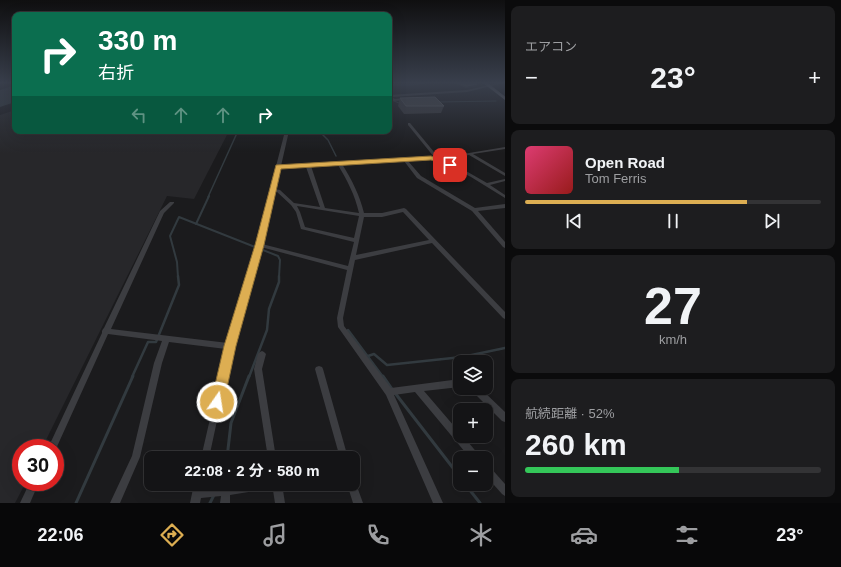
<!DOCTYPE html>
<html lang="ja">
<meta charset="utf-8">
<style>
:root{--surface:#141416;--page:#1d1d1f;--text:#f1f3f6;--muted:#9d9ea1;--line:#333335;--accent:#ddae52}
body{margin:0;font-family:Helvetica,"Noto Sans JP",sans-serif;background:var(--page);color:var(--text);height:100vh;display:flex;flex-direction:column;font-size:15px;white-space:nowrap}
*{box-sizing:border-box;margin:0}
p{font-size:13px;color:var(--muted)}
.icon{flex:none;width:22px;height:22px;fill:none;stroke:currentColor;stroke-width:2;stroke-linecap:round;stroke-linejoin:round}
.map{position:relative;flex:1;overflow:hidden}
.details{display:flex;flex-direction:column;gap:6px;padding:6px;background:#0b0b0c;width:336px}
.details>*{flex:none}
.top-card{position:absolute;left:12px;top:12px;width:380px;height:122px;border-radius:8px;box-shadow:0 4px 16px #0002,0 0 0 1px var(--line);background:#0b6e4f;color:#fff;overflow:hidden}
.controls{position:absolute;left:453px;top:355px;display:grid;gap:8px}
.controls a{display:grid;place-items:center;width:40px;height:40px;border-radius:8px;background:var(--surface);box-shadow:0 4px 16px #0002,0 0 0 1px var(--line);font-size:20px}
.speed{position:absolute;left:12px;top:439px;display:flex;gap:8px;font-size:20px;font-weight:700;text-align:center}
.speed>*{display:grid;place-content:center;width:52px;height:52px;border-radius:50%;background:var(--surface);box-shadow:0 4px 16px #0002,0 0 0 1px var(--line);line-height:1}
.speed .limit{border:6px solid #d22;background:#fff;color:#111}
.pin{position:absolute;display:grid;place-items:center;width:34px;height:34px;color:#fff;margin:-17px;border-radius:8px;box-shadow:0 2px 6px #0006}
.me{position:absolute;width:44px;margin:-22px;rotate:13deg;stroke-linejoin:round;filter:drop-shadow(0 0 3px #0008)}
.turn{display:flex;align-items:center;gap:14px;height:84px;padding:0 20px;font-size:18px}
.turn .icon{width:52px;height:52px;stroke-width:2.5}
.turn b{display:block;font-size:28px;line-height:34px}
.lanes{display:flex;align-items:center;height:38px;padding:0 20px;background:#0003;justify-content:center;gap:20px;direction:ltr}
.lanes .off{opacity:.35}
.big{font-size:30px;font-weight:700;line-height:1.1}
.details .widget{flex:1;display:flex;flex-direction:column;justify-content:center;gap:6px;min-width:0;padding:0 14px;border-radius:8px;background:var(--page)}
.details .dial{align-items:center;gap:0}
.dial b{font-size:52px;line-height:1}
.song{display:flex;align-items:center;gap:12px}
.cover{width:48px;height:48px;border-radius:6px;background:linear-gradient(135deg,hsl(340 70% 55%),hsl(0 70% 35%))}
.played{height:4px;border-radius:2px;background:linear-gradient(90deg,var(--accent) 75%,var(--line) 75%)}
.keys{display:flex;justify-content:space-around;direction:ltr}
.heat{display:flex;justify-content:space-between;align-items:center;font-size:22px;direction:ltr}
.charge{height:6px;border-radius:3px;background:linear-gradient(90deg,#34c759 52%,var(--line) 0)}
.trip{position:absolute;left:144px;top:451px;width:216px;height:40px;border-radius:8px;background:var(--surface);box-shadow:0 4px 16px #0002,0 0 0 1px var(--line);font-weight:700;line-height:40px;text-align:center}
.tabs{display:flex;height:64px;justify-content:space-around;align-items:center;background:#080809;color:var(--muted)}
.tabs .icon{width:28px;height:28px}
.tabs .on{color:var(--accent)}
.tabs b{font-size:18px;color:var(--text)}
main{display:flex;flex:1;min-height:0}
.map>svg:first-child{display:block}
.built{fill:#27272a}
.water{fill:#323a3f}
.lines{fill:none;stroke-linecap:round;stroke-linejoin:round}
.stream-far4{stroke:#323a3f;stroke-width:1}
.stream-far3{stroke:#323a3f;stroke-width:1.5}
.stream-far2{stroke:#323a3f;stroke-width:2}
.stream-far1{stroke:#323a3f;stroke-width:2.5}
.stream{stroke:#323a3f;stroke-width:3}
.minor{fill:#3c3d41;fill-rule:evenodd}
.primary{fill:#595a60;fill-rule:evenodd}
.tram{stroke:#505156;stroke-width:1}
.wall{fill:#37373b}
.shaded-wall{fill:#262629}
.building{fill:#444548;stroke:#55565a}
.route{fill:#ddae52;stroke:#907135}
</style>
<main>
<div class="map">
<svg width="505" height="503" viewBox="0 0 505 503">
<rect width="100%" height="100%" fill="#1b1b1d"/>
<polygon class="built" points="15,110 15,131 229,131 194,199 167,196 42,448 21,448 21,482 26,482 15,503 0,503 0,115"/>
<polygon class="water" points="15,85 15,102 0,107 0,90"/>
<g class="lines">
<g class="stream-far4">
<polyline points="389,85 411,85 424,83"/>
<polyline points="389,99 399,103"/>
<polyline points="439,102 496,101"/>
<polyline points="319,131 322,134"/>
<polyline points="237,134 238,131"/>
</g>
<g class="stream-far3">
<polyline points="321,133 328,140 336,156"/>
<polyline points="208,197 237,133"/>
</g>
<g class="stream-far2">
<polyline points="196,224 209,196"/>
<polyline points="178,277 177,262 170,236 179,217 278,256 280,260 279,277"/>
</g>
<g class="stream-far1">
<polyline points="348,330 383,377"/>
<polyline points="368,356 374,354 387,365 462,357 505,348"/>
<polyline points="132,377 148,342 156,342 179,285 178,276"/>
<polyline points="249,377 267,330 269,309 279,282 279,276"/>
</g>
<g class="stream">
<polyline points="383,376 392,389"/>
<polyline points="395,393 460,477"/>
<polyline points="227,458 231,423 249,376"/>
<polyline points="465,484 480,503"/>
<polyline points="216,489 219,484"/>
<polyline points="76,503 133,376"/>
<polyline points="210,503 214,495"/>
</g>
<g class="minor">
<polygon points="498,83 503,83 467,92 391,97 395,99 406,98 408,99 406,100 394,101 389,98 389,95 467,90"/>
<path d="M 408,123 L 410,123 L 439,158 L 505,147 L 505,149 L 473,154 L 505,173 L 505,176 L 469,155 L 442,160 L 466,171 L 487,183 L 505,179 L 505,181 L 490,185 L 505,195 L 505,198 L 471,177 L 437,160 L 431,159 L 408,161 L 421,176 L 475,208 L 505,204 L 505,208 L 478,211 L 505,242 L 505,248 L 503,247 L 472,211 L 417,178 L 404,161 L 342,164 C 352,180 360,196 364,213 L 382,213 L 404,208 L 406,209 L 505,312 L 505,319 L 503,318 L 432,243 L 355,260 L 343,318 L 344,326 L 391,388 L 460,379 L 460,387 L 424,391 L 460,433 L 460,436 L 463,436 L 479,455 L 480,458 L 470,458 L 415,392 L 394,395 L 443,503 L 433,503 L 386,395 L 338,327 L 337,318 L 347,270 L 261,247 L 233,346 L 209,458 L 201,458 L 226,349 L 169,342 L 162,363 L 140,457 L 120,503 L 110,503 L 132,456 L 154,363 L 162,341 L 108,334 L 55,451 L 55,448 L 48,448 L 102,333 L 102,331 L 103,329 L 104,328 L 160,211 L 170,202 L 174,202 L 174,203 L 164,213 L 111,329 L 228,343 L 256,245 L 285,131 L 289,131 L 281,166 L 434,157 L 408,125 ZM 338,165 C 347,180 355,195 359,213 L 325,208 L 311,166 ZM 306,167 L 320,207 L 294,203 L 280,190 L 275,189 L 280,168 ZM 274,192 L 277,192 L 291,205 L 296,212 L 301,229 L 354,242 L 348,266 L 262,244 ZM 297,206 L 359,216 L 354,238 L 305,227 L 300,212 ZM 403,212 L 429,240 L 356,255 L 364,217 L 382,217 Z"/>
<polygon points="262,351 264,352 266,354 262,369 276,458 268,458 254,369 258,354 260,352"/>
<polygon points="319,366 322,367 323,369 348,458 340,458 315,369 316,367"/>
<polygon points="471,388 480,388 505,412 505,422 502,421 472,391"/>
<polygon points="486,465 489,466 505,484 505,496 502,494 486,476"/>
<polygon points="353,480 355,481 363,503 353,503 347,484 353,484"/>
<polygon points="30,482 39,482 30,503 20,503"/>
<polygon points="194,484 204,484 203,489 240,484 271,484 269,487 266,489 230,495 230,503 220,503 221,496 201,498 200,503 190,503"/>
<polygon points="272,484 282,484 285,503 275,503"/>
</g>
<polygon class="primary" points="483,83 488,83 505,97 505,100"/>
<polyline class="tram" points="487,83 505,97"/>
</g>
<g class="wall">
<polygon points="455,83 475,83 477,86 466,88"/>
<polygon points="400,98 444,106 441,113 404,114 398,106"/>
</g>
<polygon class="shaded-wall" points="477,84 477,86 466,88 467,86"/>
<g class="building">
<polygon points="459,83 475,83 477,84 467,86"/>
<polygon points="435,97 444,106 406,106 400,98"/>
</g>
<linearGradient id="sky" x2="0" y2="1"><stop stop-color="#0f0f10"/><stop offset="0.54" stop-color="#393f4c"/><stop offset="1" stop-color="#393f4c" stop-opacity="0"/></linearGradient>
<rect width="505" height="153" fill="url(#sky)"/>
<polygon class="route" points="431,156 453,165 450,167 431,160 281,169 264,245 236,346 224,402 222,406 217,408 213,406 211,402 224,346 255,245 276,165"/>
</svg>
<div class="controls">
<a><svg class="icon" aria-label="layers" viewBox="0 0 24 24"><path d="M12 4l9 5-9 5-9-5zM3 14l9 5 9-5"/></svg></a>
<a>+</a>
<a>−</a>
</div>
<div class="speed"><div class="limit">30</div></div>
<div class="pin" style="left:450px;top:165px;background:#d93025"><svg class="icon" aria-label="arrive" viewBox="0 0 24 24"><path d="M6 21V4h12l-3 4 3 4H6"/></svg></div>
<svg class="me" style="left:217px;top:402px" viewBox="-20 -20 40 40"><circle r="17" fill="#ddae52" stroke="#fff" stroke-width="3"/><path d="M0-11L8 9 0 5-8 9z" fill="#fff"/></svg>
<div class="trip">22:08 · 2 分 · 580 m</div>
<div class="top-card">
<div class="turn"><svg class="icon" aria-label="right" viewBox="0 0 24 24"><path d="M7 20v-9h11M14 6l5 5-5 5"/></svg><div><b>330 m</b>右折</div></div>
<div class="lanes"><svg class="icon off" aria-label="left" viewBox="0 0 24 24"><path d="M17 20v-9H6M10 6l-5 5 5 5"/></svg><svg class="icon off" aria-label="ahead" viewBox="0 0 24 24"><path d="M12 20V5M6 11l6-6 6 6"/></svg><svg class="icon off" aria-label="ahead" viewBox="0 0 24 24"><path d="M12 20V5M6 11l6-6 6 6"/></svg><svg class="icon" aria-label="right" viewBox="0 0 24 24"><path d="M7 20v-9h11M14 6l5 5-5 5"/></svg></div>
</div>
</div>
<section class="details">
<div class="widget"><p>エアコン</p>
<div class="heat"><a>−</a><b class="big">23°</b><a>+</a></div>
</div>
<div class="widget">
<div class="song"><i class="cover"></i><div><b>Open Road</b><p>Tom Ferris</p></div></div>
<div class="played"></div>
<div class="keys"><svg class="icon" aria-label="previous" viewBox="0 0 24 24"><path d="M18 5L8 12l10 7zM5 5v14"/></svg><svg class="icon" aria-label="pause" viewBox="0 0 24 24"><path d="M8 5v14M16 5v14"/></svg><svg class="icon" aria-label="next" viewBox="0 0 24 24"><path d="M6 5l10 7-10 7zM19 5v14"/></svg></div>
</div>
<div class="widget dial"><b>27</b><p>km/h</p></div>
<div class="widget"><p>航続距離 · 52%</p><b class="big">260 km</b><div class="charge"></div></div>
</section>
</main>
<nav class="tabs">
<b>22:06</b>
<svg class="icon on" aria-label="directions" viewBox="0 0 24 24"><path d="M12 3l9 9-9 9-9-9zM9 14v-3h6M13 9l2 2-2 2"/></svg>
<svg class="icon" aria-label="music" viewBox="0 0 24 24"><path d="M9 18V5l10-2v13"/><circle cx="6" cy="18" r="3"/><circle cx="16" cy="16" r="3"/></svg>
<svg class="icon" aria-label="phone" viewBox="0 0 24 24"><path d="M5 4h4l2 5-3 2q2 4 5 5l2-3 5 2v4C11 20 4 13 5 4z"/></svg>
<svg class="icon" aria-label="climate" viewBox="0 0 24 24"><path d="M12 3v18M4 7l16 10M4 17L20 7"/></svg>
<svg class="icon" aria-label="car" viewBox="0 0 24 24"><path d="M5 17H2v-5l4-1 3-4h7l3 4 3 1v5h-3M9 17h6M6 11h13"/><circle cx="7" cy="17" r="2"/><circle cx="17" cy="17" r="2"/></svg>
<svg class="icon" aria-label="filters" viewBox="0 0 24 24"><path d="M4 7h16M4 17h16"/><circle cx="9" cy="7" r="2"/><circle cx="15" cy="17" r="2"/></svg>
<b>23°</b>
</nav>
